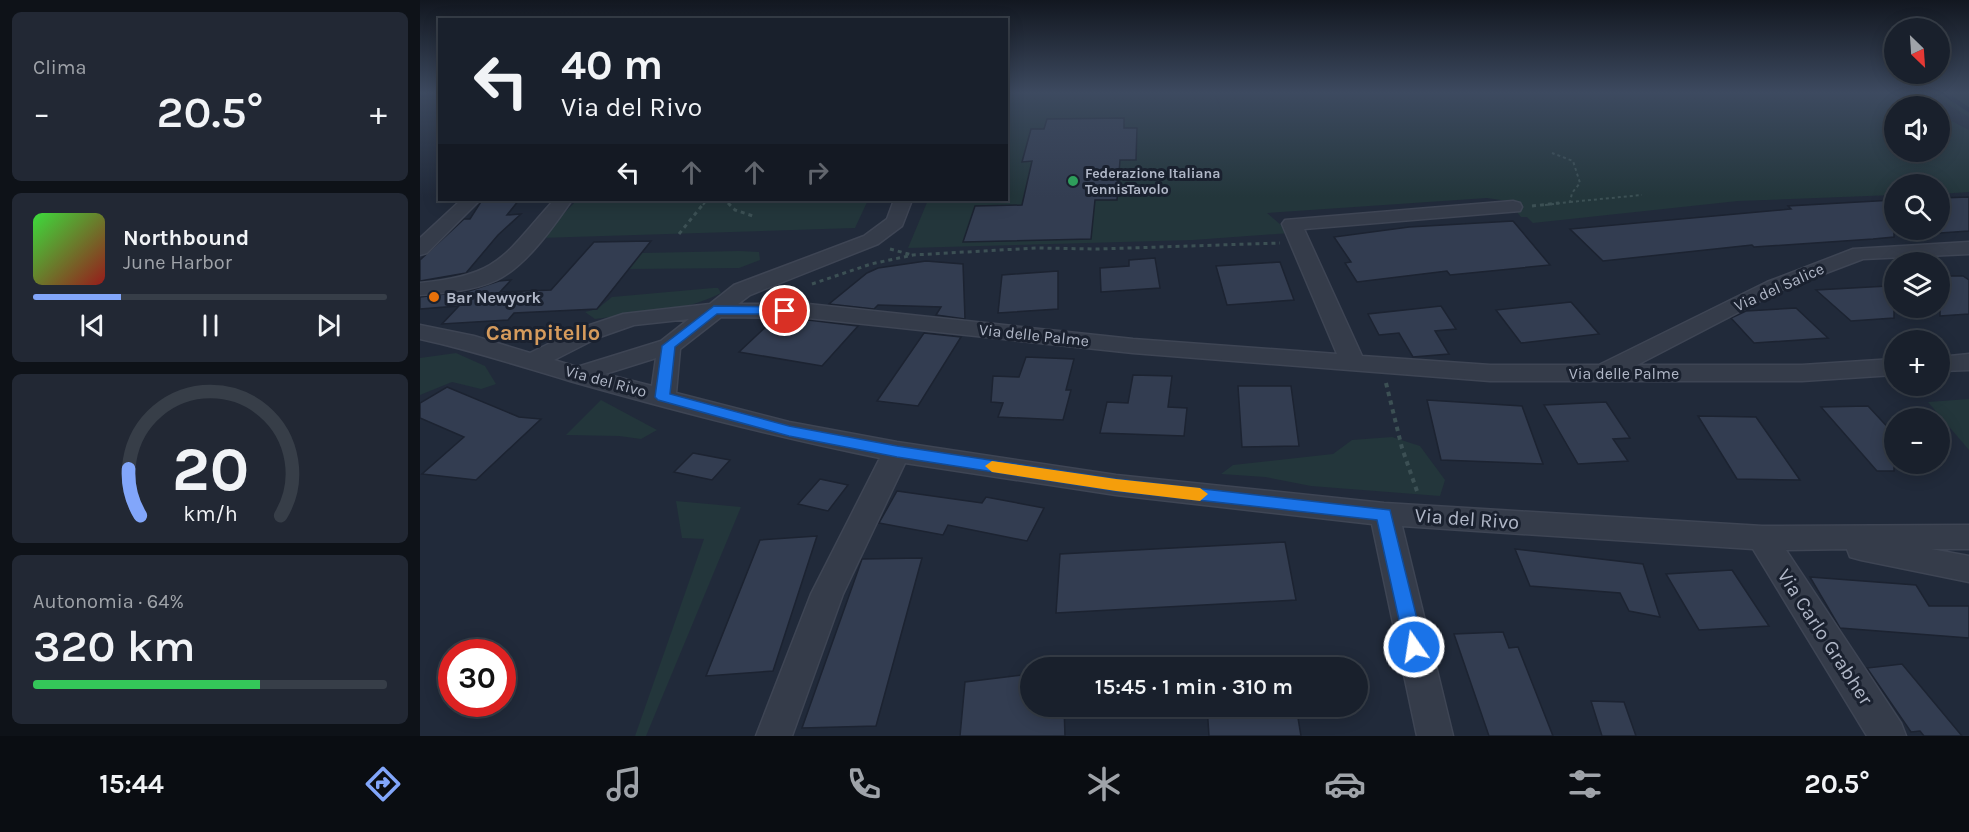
<!DOCTYPE html>
<html lang="it">
<meta charset="utf-8">
<style>
:root{--surface:#19202c;--page:#222834;--text:#f1f3f6;--muted:#9fa3a9;--line:#373e48;--accent:#82a6fa}
body{margin:0;font-family:Karla,sans-serif;background:var(--page);color:var(--text);height:100vh;display:flex;flex-direction:column;font-size:22px;white-space:nowrap}
*{box-sizing:border-box;margin:0}
p{font-size:20px;color:var(--muted)}
.icon{flex:none;width:33px;height:33px;fill:none;stroke:currentColor;stroke-width:2;stroke-linecap:round;stroke-linejoin:round}
.map{position:relative;flex:1;overflow:hidden}
.sheet{display:flex;flex-direction:column;gap:12px;padding:12px;background:#0e1218;width:420px}
.sheet>*{flex:none}
.banner{position:absolute;left:18px;top:18px;width:570px;height:183px;border-radius:0px;box-shadow:0 3px 15px #0003,0 0 0 2px var(--line);background:#19202c;color:var(--text);overflow:hidden}
.needle{width:39px;rotate:155deg}
.buttons{position:absolute;left:1464px;top:18px;display:grid;gap:12px}
.buttons a{display:grid;place-items:center;width:66px;height:66px;border-radius:50%;background:var(--surface);box-shadow:0 3px 15px #0003,0 0 0 2px var(--line);font-size:30px}
.speed{position:absolute;left:18px;top:639px;display:flex;gap:12px;font-size:30px;font-weight:700;text-align:center}
.speed>*{display:grid;place-content:center;width:78px;height:78px;border-radius:50%;background:var(--surface);box-shadow:0 3px 15px #0003,0 0 0 2px var(--line);line-height:1}
.speed .limit{border:9px solid #d22;background:#fff;color:#111}
.pin{position:absolute;display:grid;place-items:center;width:51px;height:51px;color:#fff;margin:-26px;border:3px solid #fff;border-radius:50%;box-shadow:0 2px 6px #0007}
.me{position:absolute;width:66px;margin:-33px;rotate:347deg;stroke-linejoin:round;filter:drop-shadow(0 0 4px #0008)}
.turn{display:flex;align-items:center;gap:21px;height:126px;padding:0 24px;font-size:27px}
.turn .icon{width:78px;height:78px;stroke-width:2.5}
.turn b{display:block;font-size:42px;line-height:51px}
.lanes{display:flex;align-items:center;height:57px;padding:0 24px;background:#0003;justify-content:center;gap:30px;direction:ltr}
.lanes .off{opacity:.35}
.big{font-size:45px;font-weight:600;line-height:1.1}
.sheet .card{flex:1;display:flex;flex-direction:column;justify-content:center;gap:9px;min-width:0;padding:0 21px;border-radius:9px;background:var(--page)}
.sheet .dial{align-items:center;gap:0}
.dial svg{height:156px;overflow:visible;fill:none;stroke:var(--line);stroke-width:7;stroke-linecap:round;text-anchor:middle}
.dial text{fill:var(--text);stroke:none}
.song{display:flex;align-items:center;gap:18px}
.cover{width:72px;height:72px;border-radius:9px;background:linear-gradient(135deg,hsl(120 70% 55%),hsl(0 70% 35%))}
.played{height:6px;border-radius:3px;background:linear-gradient(90deg,var(--accent) 25%,var(--line) 25%)}
.keys{display:flex;justify-content:space-around;direction:ltr}
.heat{display:flex;justify-content:space-between;align-items:center;font-size:33px;direction:ltr}
.charge{height:9px;border-radius:4px;background:linear-gradient(90deg,#34c759 64%,var(--line) 0)}
.trip{position:absolute;left:600px;top:657px;width:348px;height:60px;border-radius:30px;background:var(--surface);box-shadow:0 3px 15px #0003,0 0 0 2px var(--line);font-weight:600;line-height:60px;text-align:center}
.tab-bar{display:flex;height:96px;justify-content:space-around;align-items:center;background:#0a0d12;color:var(--muted)}
.tab-bar .icon{width:42px;height:42px}
.tab-bar .active{color:var(--accent)}
.tab-bar b{font-size:27px;color:var(--text)}
main{display:flex;flex:1;min-height:0}
.map>svg:first-child{display:block}
.green{fill:#23363b}
.lines{fill:none;stroke-linecap:round;stroke-linejoin:round}
.stream{stroke:#152038;stroke-width:4.5}
.building{fill:#333d51;stroke:#1c2331;stroke-width:1.5}
.street-casing{stroke:#3e4554;stroke-width:3}
.path-far2{stroke:#3c5054;stroke-width:2;stroke-dasharray:3 3;stroke-linecap:butt}
.path-far1{stroke:#3c5054;stroke-width:3;stroke-dasharray:4 4;stroke-linecap:butt}
.path{stroke:#3c5054;stroke-width:4;stroke-dasharray:4.5 4.5;stroke-linecap:butt}
.street{fill:#353c4a;fill-rule:evenodd}
.route{fill:#1a73e8;stroke:#114b97;stroke-width:1.5}
.slow{fill:#f59e0b}
.leisure-dot{fill:#2e9e5b;stroke:#1a212f;stroke-width:2}
.food-dot{fill:#e8710a;stroke:#1a212f;stroke-width:2}
.labels{text-anchor:middle;dominant-baseline:central;stroke-width:6;stroke-linejoin:round;paint-order:stroke}
.far-poi-label{font-size:14px;font-weight:bold;fill:#b0b7c7;stroke:#1a212f;text-anchor:start}
.street-label{font-size:16px;fill:#b0b7c7;stroke:#1a212f}
.poi-label{font-size:16px;font-weight:bold;fill:#b0b7c7;stroke:#1a212f;text-anchor:start}
.near-street-label{font-size:20px;fill:#b0b7c7;stroke:#1a212f}
.district-label{font-size:22px;font-weight:bold;fill:#d69b5c;stroke:#1a212f}
</style>
<main>
<section class="sheet">
<div class="card"><p>Clima</p>
<div class="heat"><a>−</a><b class="big">20.5°</b><a>+</a></div>
</div>
<div class="card">
<div class="song"><i class="cover"></i><div><b>Northbound</b><p>June Harbor</p></div></div>
<div class="played"></div>
<div class="keys"><svg class="icon" aria-label="previous" viewBox="0 0 24 24"><path d="M18 5L8 12l10 7zM5 5v14"/></svg><svg class="icon" aria-label="pause" viewBox="0 0 24 24"><path d="M8 5v14M16 5v14"/></svg><svg class="icon" aria-label="next" viewBox="0 0 24 24"><path d="M6 5l10 7-10 7zM19 5v14"/></svg></div>
</div>
<div class="card dial"><svg viewBox="0 0 100 80">
<path d="M14 69A42 42 0 1 1 86 69"/>
<path d="M14 69A42 42 0 0 1 8 45" stroke="#82a6fa"/>
<text x="50" y="56" font-size="32" font-weight="700">20</text>
<text x="50" y="72" font-size="11">km/h</text>
</svg></div>
<div class="card"><p>Autonomia · 64%</p><b class="big">320 km</b><div class="charge"></div></div>
</section>
<div class="map">
<svg width="1549" height="736" viewBox="0 0 1549 736">
<rect width="100%" height="100%" fill="#212a3a"/>
<g class="green">
<polygon points="587,93 794,93 801,110 795,93 1476,93 1502,106 1474,106 1474,152 1520,152 1520,115 1549,130 1549,192 1520,194 1520,184 1474,184 1474,195 1318,201 1113,223 1107,217 1101,217 1088,201 1067,198 847,213 870,233 773,240 488,248 508,200 586,200"/>
<polygon points="1509,93 1549,93 1549,117"/>
<polygon points="157,200 448,200 435,228 120,238"/>
<polygon points="320,251 339,252 340,260 319,268 209,269 222,253"/>
<path d="M 293,288 L 298,288 L 301,293 C 263,313 217,313 175,319 L 165,312 L 177,309 L 192,297 Z"/>
<polygon points="36,353 65,366 76,384 61,389 32,382 0,395 0,358"/>
<polygon points="1549,399 1549,450 1508,402"/>
<polygon points="181,400 237,430 221,439 199,436 146,435"/>
<polygon points="972,437 1000,446 1025,480 1020,496 891,486 845,477 801,474 813,465 913,454 932,440"/>
<polygon points="256,501 321,507 226,736 215,736 284,539 262,538"/>
</g>
<g class="lines">
<polyline class="stream" points="1524,93 1549,110"/>
</g>
<g class="building">
<polygon points="704,118 704,128 717,128 716,160 700,160 697,200 675,200 671,239 543,242 555,206 602,205 612,161 602,162 611,129 624,129 627,119"/>
<polygon points="1549,197 1549,231 1520,233 1520,198"/>
<polygon points="62,200 99,200 87,215 101,214 78,235 46,273 0,281 0,260 44,219 50,219"/>
<polygon points="1474,200 1474,237 1453,239 1334,247 1332,245 1183,261 1150,229 1371,209 1368,206"/>
<polygon points="1093,221 1130,265 1030,275 1027,271 937,282 925,263 931,262 914,237 989,227"/>
<polygon points="231,241 177,309 94,313 88,320 22,324 39,306 0,309 0,297 49,291 79,281 91,280 80,292 131,290 174,242"/>
<polygon points="735,258 740,288 681,292 680,268 709,266 709,260"/>
<polygon points="506,261 543,264 545,319 516,315 521,307 458,305 454,309 409,304 447,273 458,268"/>
<polygon points="860,262 874,300 807,305 796,266"/>
<polygon points="638,271 638,309 578,313 582,275"/>
<polygon points="1520,276 1543,276 1549,280 1549,314 1520,316"/>
<polygon points="1468,286 1474,291 1474,318 1431,321 1396,290"/>
<polygon points="1151,302 1179,334 1101,343 1076,310"/>
<polygon points="1021,306 1036,329 1015,331 1029,354 993,357 979,333 959,335 948,314"/>
<polygon points="1376,308 1408,338 1334,343 1311,318 1326,311"/>
<polygon points="388,320 438,326 402,366 319,352 352,321 381,325"/>
<polygon points="504,333 541,337 498,406 457,401"/>
<polygon points="606,357 654,359 646,390 651,390 643,420 578,417 583,403 571,402 573,376 599,377"/>
<polygon points="713,375 752,376 748,407 767,408 764,436 680,433 687,402 708,403"/>
<polygon points="818,386 871,386 879,446 822,447"/>
<polygon points="27,387 99,417 121,419 56,480 2,474 44,437 0,418 0,403"/>
<polygon points="1007,400 1102,406 1123,464 1021,460"/>
<polygon points="1186,402 1210,438 1193,439 1208,461 1158,464 1124,405"/>
<polygon points="1448,406 1474,434 1474,471 1457,471 1401,407"/>
<polygon points="1278,416 1336,417 1380,480 1317,479"/>
<polygon points="273,453 310,460 292,480 254,472"/>
<polygon points="400,479 428,485 408,511 378,504"/>
<polygon points="477,491 562,503 566,497 624,508 607,541 528,525 523,535 459,523"/>
<polygon points="397,536 353,671 286,676 340,540"/>
<polygon points="865,542 876,600 636,613 640,554"/>
<polygon points="1095,549 1223,564 1240,617 1209,611 1200,593 1110,586"/>
<polygon points="502,558 456,726 382,728 442,559"/>
<polygon points="1312,570 1349,626 1279,630 1246,574"/>
<polygon points="1390,577 1496,585 1509,606 1549,606 1549,638 1420,628"/>
<polygon points="1083,632 1089,648 1098,647 1133,736 1069,736 1034,634"/>
<polygon points="1482,664 1542,736 1504,736 1500,731 1491,732 1447,668"/>
<polygon points="610,674 610,706 644,706 645,736 540,736 545,682"/>
<polygon points="1171,701 1204,702 1216,736 1182,736"/>
<polygon points="787,706 876,706 881,736 789,736"/>
</g>
<g class="lines">
<defs>
<g id="street">
<polygon points="41,200 60,200 7,253 0,255 0,238"/>
<path d="M 134,200 L 152,200 C 133,227 107,265 77,280 C 53,291 25,293 0,295 L 0,283 C 81,275 83,256 134,200 Z"/>
<path d="M 474,200 L 492,200 L 482,226 L 458,244 L 330,295 L 318,304 L 388,304 L 713,339 L 917,354 L 862,224 L 865,220 L 1093,201 L 1100,203 L 1102,207 L 1100,211 L 884,229 L 942,356 L 1070,365 L 1179,365 L 1347,282 L 1433,249 L 1549,242 L 1549,254 L 1443,259 L 1361,290 L 1217,365 L 1382,365 L 1474,359 L 1474,375 L 1382,381 L 1070,381 L 713,353 L 388,318 L 301,317 L 260,349 L 256,393 L 369,422 L 477,442 L 696,475 L 964,503 L 1342,526 L 1549,525 L 1549,549 L 1511,549 L 1549,556 L 1549,582 L 1441,560 L 1430,557 L 1427,549 L 1366,550 L 1481,723 L 1486,736 L 1447,736 L 1333,549 L 982,526 L 1033,736 L 997,736 L 952,524 L 696,495 L 485,463 L 423,594 L 372,736 L 336,736 L 391,594 L 460,458 C 356,437 252,410 150,381 C 99,366 51,350 0,339 L 0,325 L 54,336 L 110,353 L 161,328 L 203,314 L 290,304 L 314,285 L 444,236 L 467,219 ZM 269,319 L 241,341 L 157,367 L 134,360 L 177,338 L 214,325 ZM 236,358 L 232,386 L 185,374 Z"/>
<polygon points="1549,354 1549,370 1520,371 1520,357"/>
</g>
</defs>
<use href="#street" class="street-casing"/>
<g class="path-far2">
<polyline points="305,200 310,205"/>
<polyline points="1150,202 1222,195"/>
<polyline points="283,205 287,200"/>
<polyline points="1125,205 1150,202 1152,193 1160,183 1153,161 1132,153"/>
</g>
<g class="path-far1">
<polyline points="308,203 315,210 333,216"/>
<polyline points="1112,206 1139,203"/>
<polyline points="259,234 284,203"/>
<polyline points="470,249 492,255"/>
<polyline points="392,284 451,264 493,255 616,248 679,249 860,243"/>
</g>
<polyline class="path" points="966,383 982,448 998,494"/>
<use href="#street" class="street"/>
</g>
<linearGradient id="sky" x2="0" y2="1"><stop stop-color="#121720"/><stop offset="0.47" stop-color="#3d4a60"/><stop offset="1" stop-color="#3d4a60" stop-opacity="0"/></linearGradient>
<rect width="1549" height="197" fill="url(#sky)"/>
<polygon class="route" points="294,306 365,307 371,311 365,314 297,314 255,347 250,394 369,426 477,446 696,479 970,510 1004,647 1001,653 994,656 988,653 985,647 957,520 696,491 477,457 369,436 238,400 235,397 242,346"/>
<polygon class="slow" points="572,461 696,479 780,488 788,494 780,501 696,491 572,472 565,466"/>
<circle class="leisure-dot" cx="653" cy="181" r="6"/>
<circle class="food-dot" cx="14" cy="297" r="6"/>
<g class="labels">
<g class="far-poi-label">
<text x="665" y="173">Federazione Italiana<tspan x="665" dy="16">TennisTavolo</tspan></text>
</g>
<g class="street-label">
<text transform="translate(1359 287) rotate(-24)">Via del Salice</text>
<text transform="translate(614 335) rotate(6)">Via delle Palme</text>
<text x="1204" y="373">Via delle Palme</text>
<text transform="translate(186 381) rotate(15)">Via del Rivo</text>
</g>
<g class="poi-label">
<text x="26" y="297">Bar Newyork</text>
</g>
<g class="near-street-label">
<text transform="translate(1047 519) rotate(4)">Via del Rivo</text>
<text transform="translate(1405 637) rotate(57)">Via Carlo Grabher</text>
</g>
<g class="district-label">
<text x="123" y="333">Campitello</text>
</g>
</g>
</svg>
<div class="buttons">
<a><svg class="needle" viewBox="-14 -14 28 28"><path d="M0-13l5 13h-10z" fill="#e53935"/><path d="M0 13l5-13h-10z" fill="#9fa3a9"/></svg></a>
<a><svg class="icon" aria-label="sound" viewBox="0 0 24 24"><path d="M4 9h4l5-4v14l-5-4H4zM17 9q2 3 0 6"/></svg></a>
<a><svg class="icon" aria-label="search" viewBox="0 0 24 24"><circle cx="10" cy="10" r="6"/><path d="M15 15l6 6"/></svg></a>
<a><svg class="icon" aria-label="layers" viewBox="0 0 24 24"><path d="M12 4l9 5-9 5-9-5zM3 14l9 5 9-5"/></svg></a>
<a>+</a>
<a>−</a>
</div>
<div class="speed"><div class="limit">30</div></div>
<div class="pin" style="left:365px;top:311px;background:#d93025"><svg class="icon" aria-label="arrive" viewBox="0 0 24 24"><path d="M6 21V4h12l-3 4 3 4H6"/></svg></div>
<svg class="me" style="left:994px;top:647px" viewBox="-20 -20 40 40"><circle r="17" fill="#1a73e8" stroke="#fff" stroke-width="3"/><path d="M0-11L8 9 0 5-8 9z" fill="#fff"/></svg>
<div class="trip">15:45 · 1 min · 310 m</div>
<div class="banner">
<div class="turn"><svg class="icon" aria-label="left" viewBox="0 0 24 24"><path d="M17 20v-9H6M10 6l-5 5 5 5"/></svg><div><b>40 m</b>Via del Rivo</div></div>
<div class="lanes"><svg class="icon" aria-label="left" viewBox="0 0 24 24"><path d="M17 20v-9H6M10 6l-5 5 5 5"/></svg><svg class="icon off" aria-label="ahead" viewBox="0 0 24 24"><path d="M12 20V5M6 11l6-6 6 6"/></svg><svg class="icon off" aria-label="ahead" viewBox="0 0 24 24"><path d="M12 20V5M6 11l6-6 6 6"/></svg><svg class="icon off" aria-label="right" viewBox="0 0 24 24"><path d="M7 20v-9h11M14 6l5 5-5 5"/></svg></div>
</div>
</div>
</main>
<nav class="tab-bar">
<b>15:44</b>
<svg class="icon active" aria-label="directions" viewBox="0 0 24 24"><path d="M12 3l9 9-9 9-9-9zM9 14v-3h6M13 9l2 2-2 2"/></svg>
<svg class="icon" aria-label="music" viewBox="0 0 24 24"><path d="M9 18V5l10-2v13"/><circle cx="6" cy="18" r="3"/><circle cx="16" cy="16" r="3"/></svg>
<svg class="icon" aria-label="phone" viewBox="0 0 24 24"><path d="M5 4h4l2 5-3 2q2 4 5 5l2-3 5 2v4C11 20 4 13 5 4z"/></svg>
<svg class="icon" aria-label="climate" viewBox="0 0 24 24"><path d="M12 3v18M4 7l16 10M4 17L20 7"/></svg>
<svg class="icon" aria-label="car" viewBox="0 0 24 24"><path d="M5 17H2v-5l4-1 3-4h7l3 4 3 1v5h-3M9 17h6M6 11h13"/><circle cx="7" cy="17" r="2"/><circle cx="17" cy="17" r="2"/></svg>
<svg class="icon" aria-label="filters" viewBox="0 0 24 24"><path d="M4 7h16M4 17h16"/><circle cx="9" cy="7" r="2"/><circle cx="15" cy="17" r="2"/></svg>
<b>20.5°</b>
</nav>
